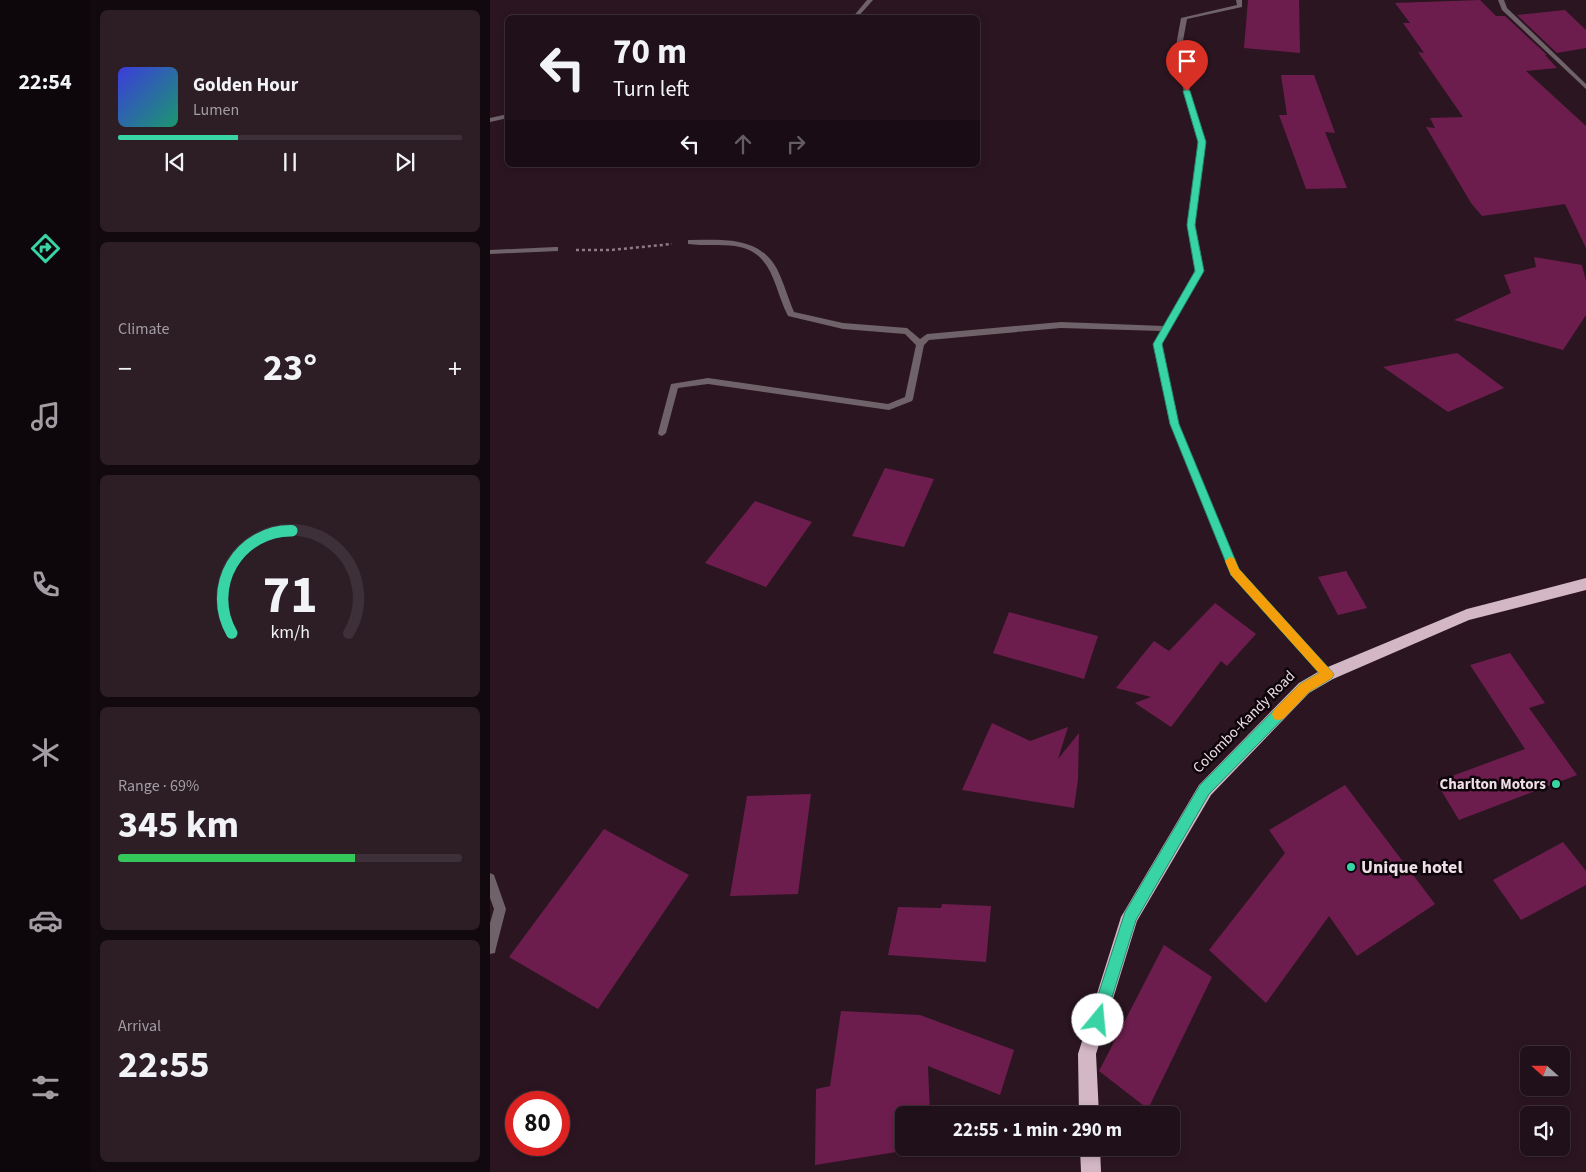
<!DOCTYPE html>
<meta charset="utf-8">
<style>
:root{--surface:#201019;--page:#2d1e26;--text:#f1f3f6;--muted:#a29da2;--line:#3d3038;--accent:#39d4a5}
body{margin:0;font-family:"Source Sans 3",sans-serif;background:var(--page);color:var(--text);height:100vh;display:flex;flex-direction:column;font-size:19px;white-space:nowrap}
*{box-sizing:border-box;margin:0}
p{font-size:16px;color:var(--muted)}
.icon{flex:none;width:28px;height:28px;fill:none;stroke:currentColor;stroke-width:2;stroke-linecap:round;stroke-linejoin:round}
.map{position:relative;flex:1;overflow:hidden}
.drawer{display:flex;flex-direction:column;gap:10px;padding:10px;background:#12090e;width:400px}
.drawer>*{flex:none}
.banner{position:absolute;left:15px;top:15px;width:475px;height:152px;border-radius:8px;box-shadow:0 2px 8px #0003,0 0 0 1px var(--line);background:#201019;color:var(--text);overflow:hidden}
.needle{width:32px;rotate:291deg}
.tools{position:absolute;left:1030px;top:1046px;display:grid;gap:10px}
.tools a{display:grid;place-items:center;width:50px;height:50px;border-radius:8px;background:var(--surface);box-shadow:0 2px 8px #0003,0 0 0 1px var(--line);font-size:25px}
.speed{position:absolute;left:15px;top:1091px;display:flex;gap:10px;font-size:25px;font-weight:700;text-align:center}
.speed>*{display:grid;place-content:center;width:65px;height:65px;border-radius:50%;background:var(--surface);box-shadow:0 2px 8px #0003,0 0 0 1px var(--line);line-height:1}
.speed .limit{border:8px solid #d22;background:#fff;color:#111}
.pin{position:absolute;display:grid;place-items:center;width:42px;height:42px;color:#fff;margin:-51px -21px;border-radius:50% 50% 50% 0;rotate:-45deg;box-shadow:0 0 5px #0007}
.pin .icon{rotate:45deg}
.me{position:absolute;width:55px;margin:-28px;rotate:17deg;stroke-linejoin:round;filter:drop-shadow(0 0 4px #0008)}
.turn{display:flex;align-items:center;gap:18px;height:105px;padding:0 25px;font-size:22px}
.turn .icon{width:65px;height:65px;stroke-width:2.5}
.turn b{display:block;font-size:35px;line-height:42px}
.lanes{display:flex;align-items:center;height:48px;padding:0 25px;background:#0003;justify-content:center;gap:25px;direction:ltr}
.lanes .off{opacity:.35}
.big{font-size:38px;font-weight:700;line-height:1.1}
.drawer .tile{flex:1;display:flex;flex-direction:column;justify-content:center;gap:8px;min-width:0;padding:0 18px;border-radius:8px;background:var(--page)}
.drawer .dial{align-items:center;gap:0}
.dial svg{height:130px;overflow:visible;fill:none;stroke:var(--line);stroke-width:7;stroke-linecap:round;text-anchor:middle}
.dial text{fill:var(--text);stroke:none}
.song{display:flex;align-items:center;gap:15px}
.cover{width:60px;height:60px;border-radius:8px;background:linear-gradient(135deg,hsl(240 70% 55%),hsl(160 70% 35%))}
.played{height:5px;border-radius:2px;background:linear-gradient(90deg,var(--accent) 35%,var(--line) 35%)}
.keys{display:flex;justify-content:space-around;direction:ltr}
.heat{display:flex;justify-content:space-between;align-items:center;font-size:28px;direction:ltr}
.charge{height:8px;border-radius:4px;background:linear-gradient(90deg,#34c759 69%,var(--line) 0)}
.trip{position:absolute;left:405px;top:1106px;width:285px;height:50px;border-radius:8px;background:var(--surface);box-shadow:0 2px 8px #0003,0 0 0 1px var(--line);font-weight:700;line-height:50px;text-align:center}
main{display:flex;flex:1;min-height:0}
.menu{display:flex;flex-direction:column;width:90px;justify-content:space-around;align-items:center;background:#0d060a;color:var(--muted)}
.menu .icon{width:35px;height:35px}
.menu .active{color:var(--accent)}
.menu b{font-size:22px;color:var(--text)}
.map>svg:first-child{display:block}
.building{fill:#6d1d4d}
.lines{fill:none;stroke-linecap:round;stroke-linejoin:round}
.path{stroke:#8e7b85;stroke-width:2.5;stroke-dasharray:3 3;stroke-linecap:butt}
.minor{fill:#6f6268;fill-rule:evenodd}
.trunk{fill:#d4b7c4;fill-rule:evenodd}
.route{fill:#39d4a5;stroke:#258a6b}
.slow{fill:#f59e0b}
.poi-dot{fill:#39d4a5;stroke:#0d0509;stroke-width:2}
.labels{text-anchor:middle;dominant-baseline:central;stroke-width:5;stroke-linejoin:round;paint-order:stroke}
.street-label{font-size:15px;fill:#eedee5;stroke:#0d0509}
.poi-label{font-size:15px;font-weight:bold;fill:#eedee5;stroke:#0d0509;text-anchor:end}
.near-poi-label{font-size:18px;font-weight:bold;fill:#eedee5;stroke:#0d0509;text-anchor:start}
</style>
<main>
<nav class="menu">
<b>22:54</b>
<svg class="icon active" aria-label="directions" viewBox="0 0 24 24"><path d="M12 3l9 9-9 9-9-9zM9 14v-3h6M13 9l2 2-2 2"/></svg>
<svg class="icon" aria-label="music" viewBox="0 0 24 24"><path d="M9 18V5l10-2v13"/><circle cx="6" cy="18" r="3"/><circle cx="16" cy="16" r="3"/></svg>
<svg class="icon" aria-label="phone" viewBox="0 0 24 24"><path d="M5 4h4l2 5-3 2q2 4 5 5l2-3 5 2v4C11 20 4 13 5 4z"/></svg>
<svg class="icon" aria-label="climate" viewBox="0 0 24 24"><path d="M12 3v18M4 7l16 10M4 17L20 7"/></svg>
<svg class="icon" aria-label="car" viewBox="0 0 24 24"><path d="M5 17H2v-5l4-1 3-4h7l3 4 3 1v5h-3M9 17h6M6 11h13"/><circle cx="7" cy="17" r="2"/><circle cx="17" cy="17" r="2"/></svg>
<svg class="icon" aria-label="filters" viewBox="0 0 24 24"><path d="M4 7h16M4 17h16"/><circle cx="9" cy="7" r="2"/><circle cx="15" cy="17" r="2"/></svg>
</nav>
<section class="drawer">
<div class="tile">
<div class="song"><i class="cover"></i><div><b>Golden Hour</b><p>Lumen</p></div></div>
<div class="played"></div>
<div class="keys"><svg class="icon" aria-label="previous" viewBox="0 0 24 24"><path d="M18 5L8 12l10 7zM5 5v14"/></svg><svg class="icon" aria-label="pause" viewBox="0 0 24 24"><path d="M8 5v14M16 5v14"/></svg><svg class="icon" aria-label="next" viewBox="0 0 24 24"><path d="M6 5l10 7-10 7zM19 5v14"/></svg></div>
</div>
<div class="tile"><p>Climate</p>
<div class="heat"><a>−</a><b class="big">23°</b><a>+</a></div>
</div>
<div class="tile dial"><svg viewBox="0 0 100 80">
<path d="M14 69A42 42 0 1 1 86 69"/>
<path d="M14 69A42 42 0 0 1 51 6" stroke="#39d4a5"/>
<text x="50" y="56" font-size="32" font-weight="700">71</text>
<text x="50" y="72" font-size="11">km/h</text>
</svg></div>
<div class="tile"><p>Range · 69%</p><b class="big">345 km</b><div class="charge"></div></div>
<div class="tile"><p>Arrival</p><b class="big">22:55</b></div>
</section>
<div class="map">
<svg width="1096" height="1172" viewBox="0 0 1096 1172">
<rect width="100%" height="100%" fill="#2b1521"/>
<g class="building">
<polygon points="758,0 809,0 810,53 754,48"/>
<polygon points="990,0 1006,16 1015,16 1057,55 1055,55 1067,68 1036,71 1096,126 1096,248 1075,204 992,216 981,203 936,127 945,128 940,118 973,117 928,52 934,53 913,23 920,23 905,3"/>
<polygon points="1075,10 1096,30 1096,48 1067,53 1027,15"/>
<polygon points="791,75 824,75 845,133 835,132 857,188 816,189 789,115 797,115"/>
<polygon points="1044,257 1092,265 1096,281 1096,315 1073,350 964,320 1021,293 1014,275 1046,267"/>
<polygon points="967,353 1014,388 958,412 893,367"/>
<polygon points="395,468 444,479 414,547 362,536"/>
<polygon points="265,501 322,522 276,587 215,563"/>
<polygon points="856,571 877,608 848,615 828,577"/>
<polygon points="725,603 766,634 737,666 731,661 681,727 645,703 661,697 626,688 664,641 679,651"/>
<polygon points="519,612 608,636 594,679 503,653"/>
<polygon points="1020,653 1055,703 1039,708 1087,775 969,820 946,782 1035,749 980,665"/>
<polygon points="502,723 540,741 578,727 568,759 589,733 588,779 584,808 472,790"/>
<polygon points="855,785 945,904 867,956 839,916 776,1003 719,950 795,853 779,830"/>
<polygon points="321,794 308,894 240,896 257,796"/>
<polygon points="114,829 199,875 108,1009 19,957"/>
<polygon points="1073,842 1096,871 1096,885 1031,920 1003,880"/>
<polygon points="452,904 501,906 496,962 398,955 408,907 451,908"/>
<polygon points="674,945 722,977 658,1109 609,1071"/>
<polygon points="351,1011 430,1015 524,1050 510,1095 438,1066 440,1115 414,1115 414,1148 431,1148 325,1165 326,1089 340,1086"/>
</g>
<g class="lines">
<polyline class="path" points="86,250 121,250 182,244"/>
<g class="minor">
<polygon points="377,0 383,0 367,18 362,18"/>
<path d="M 746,0 L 752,0 L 752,7 L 697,19 L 690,57 L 715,142 L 705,225 L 714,271 L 672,343 L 688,424 L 748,570 L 842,671 L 843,674 L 842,677 L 838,679 L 834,677 L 741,575 L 680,424 L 664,343 L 671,331 L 571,328 L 439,340 L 434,345 L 423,399 L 422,401 L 399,410 L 218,384 L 188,388 L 176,433 L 172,436 L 169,435 L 168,433 L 181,384 L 218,378 L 398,404 L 415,397 L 426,345 L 415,334 L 353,329 L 298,316 C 283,287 284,252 245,246 C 230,244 214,246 198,244 L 198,240 L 201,240 C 233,240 269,236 287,269 C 294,283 298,298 304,312 L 353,323 L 417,328 L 430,339 L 437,334 L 571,322 L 674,326 L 706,271 L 697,225 L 709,142 L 684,57 L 691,18 L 747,5 Z"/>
<polygon points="1008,0 1014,0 1017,8 1096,84 1096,89 1012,10"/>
<polygon points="18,114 18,118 0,122 0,118"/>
<polygon points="65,247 68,247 68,251 0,254 0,250"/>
<polygon points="0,873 4,875 16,909 6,948 5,953 0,954 0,923 4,909 0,898"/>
</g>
<g class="trunk">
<polygon points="1096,578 1096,590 979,620 843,679 819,693 721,795 647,921 606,1054 609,1115 589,1115 588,1054 631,917 709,785 809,683 833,669 977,609"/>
<polygon points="590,1148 610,1148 611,1172 591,1172"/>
</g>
</g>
<polygon class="route" points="697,89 700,91 716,142 705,225 714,271 672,344 689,424 749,569 844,674 842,678 819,692 719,794 646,920 615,1020 613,1025 608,1027 602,1025 600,1020 635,912 710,785 810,684 829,673 741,575 680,424 663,344 705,271 697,225 708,142 693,91"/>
<polygon class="slow" points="740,557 744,558 749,569 844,674 842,678 819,692 793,719 788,720 784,719 782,714 784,710 810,684 829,673 741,575 735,561"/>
<g class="poi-dot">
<circle cx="1066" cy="784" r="5"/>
<circle cx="861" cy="867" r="5"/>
</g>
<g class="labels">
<g class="street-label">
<text transform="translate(754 722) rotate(-45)">Colombo-Kandy Road</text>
</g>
<g class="poi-label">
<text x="1056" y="784">Charlton Motors</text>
</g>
<g class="near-poi-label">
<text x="871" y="867">Unique hotel</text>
</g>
</g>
</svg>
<div class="tools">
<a><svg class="needle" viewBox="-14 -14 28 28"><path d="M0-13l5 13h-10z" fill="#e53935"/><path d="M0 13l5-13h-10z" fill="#a29da2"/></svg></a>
<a><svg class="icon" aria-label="sound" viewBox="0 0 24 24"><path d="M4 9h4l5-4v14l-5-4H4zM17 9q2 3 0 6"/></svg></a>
</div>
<div class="speed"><div class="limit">80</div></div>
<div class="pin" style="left:697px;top:91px;background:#d93025"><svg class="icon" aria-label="arrive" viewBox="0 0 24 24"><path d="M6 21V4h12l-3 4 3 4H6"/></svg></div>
<svg class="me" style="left:608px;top:1020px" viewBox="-20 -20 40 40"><circle r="19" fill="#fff"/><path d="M0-13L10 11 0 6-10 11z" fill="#39d4a5"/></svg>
<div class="trip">22:55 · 1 min · 290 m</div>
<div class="banner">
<div class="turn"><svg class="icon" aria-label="left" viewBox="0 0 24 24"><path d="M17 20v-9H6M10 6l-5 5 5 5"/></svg><div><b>70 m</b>Turn left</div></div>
<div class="lanes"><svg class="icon" aria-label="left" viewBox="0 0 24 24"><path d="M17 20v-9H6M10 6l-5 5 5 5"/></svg><svg class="icon off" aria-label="ahead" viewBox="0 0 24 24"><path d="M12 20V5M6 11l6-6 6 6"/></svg><svg class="icon off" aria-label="right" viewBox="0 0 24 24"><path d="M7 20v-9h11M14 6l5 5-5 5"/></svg></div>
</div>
</div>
</main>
